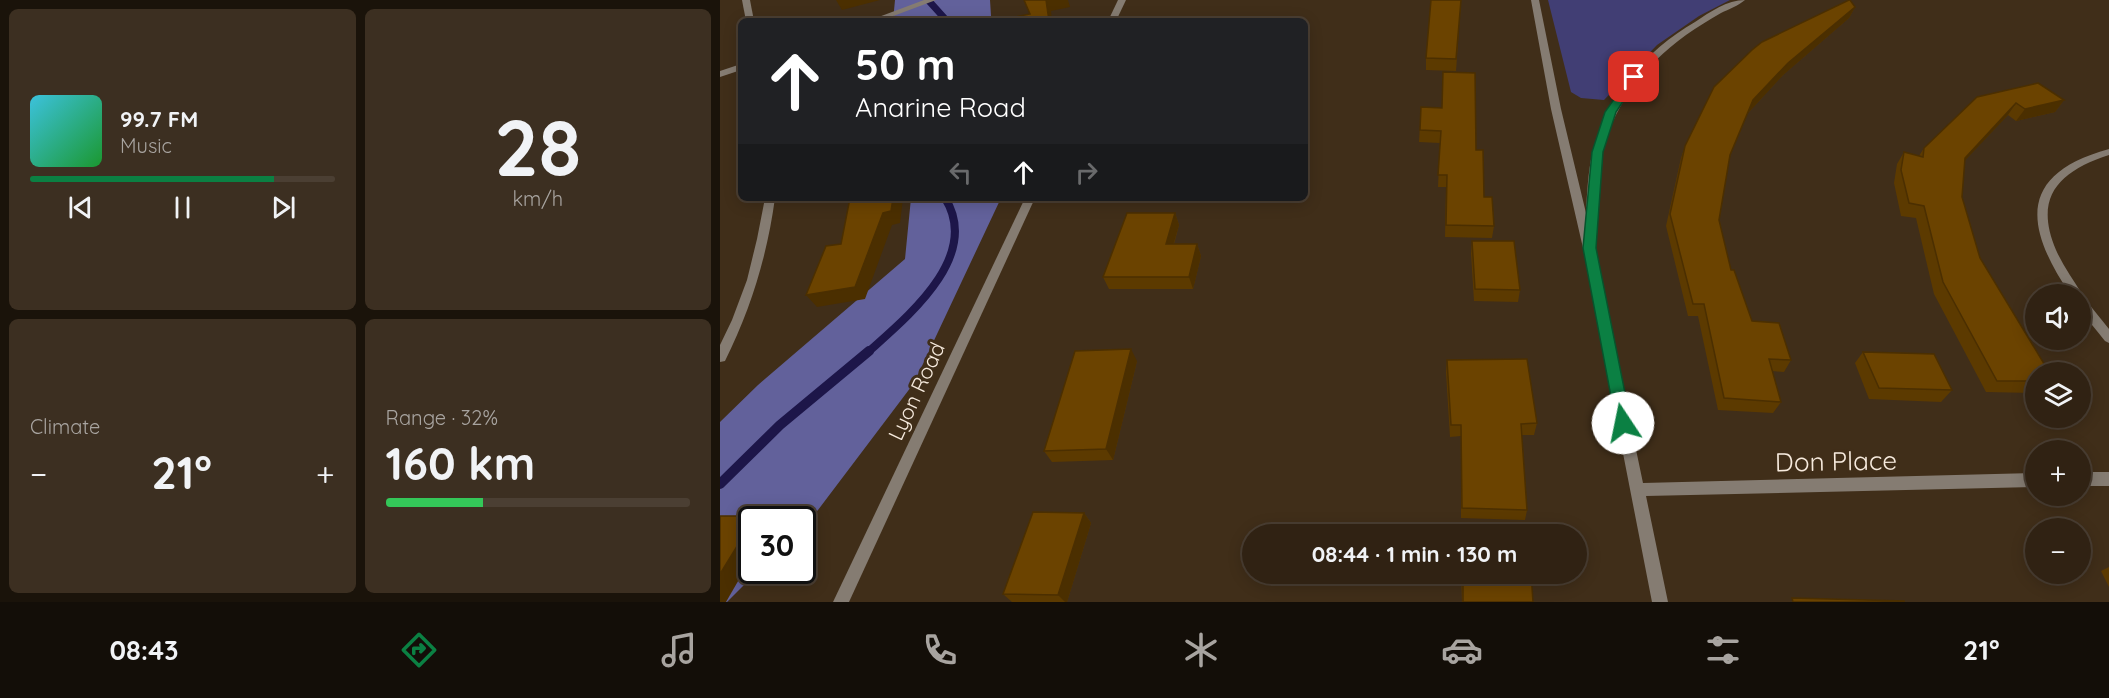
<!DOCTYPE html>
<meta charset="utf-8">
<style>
:root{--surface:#302213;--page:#3c2f21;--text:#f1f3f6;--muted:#a8a4a0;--line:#4b3f33;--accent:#0b8043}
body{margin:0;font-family:Quicksand,sans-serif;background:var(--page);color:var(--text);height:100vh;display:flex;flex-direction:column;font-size:22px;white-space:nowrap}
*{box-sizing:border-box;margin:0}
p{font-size:20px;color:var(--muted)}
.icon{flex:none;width:33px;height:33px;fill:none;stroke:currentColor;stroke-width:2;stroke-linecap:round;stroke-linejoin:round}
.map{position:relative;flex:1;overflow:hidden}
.side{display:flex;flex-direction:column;gap:9px;padding:9px;background:#1a130a;width:720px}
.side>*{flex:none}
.banner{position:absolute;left:18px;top:18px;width:570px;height:183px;border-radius:9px;box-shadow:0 3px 15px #0003,0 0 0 2px var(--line);background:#202124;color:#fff;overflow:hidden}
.tools{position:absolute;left:1305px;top:284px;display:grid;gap:12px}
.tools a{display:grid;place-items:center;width:66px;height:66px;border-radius:50%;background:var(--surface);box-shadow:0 3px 15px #0003,0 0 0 2px var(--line);font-size:30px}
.speed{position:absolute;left:18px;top:506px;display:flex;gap:12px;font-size:30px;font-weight:700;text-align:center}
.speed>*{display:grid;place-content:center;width:78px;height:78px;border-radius:50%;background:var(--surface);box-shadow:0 3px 15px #0003,0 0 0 2px var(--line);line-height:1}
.speed .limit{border:3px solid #111;border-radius:9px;background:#fff;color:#111}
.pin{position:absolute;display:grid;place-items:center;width:51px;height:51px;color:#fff;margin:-26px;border-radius:12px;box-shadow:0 3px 9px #0006}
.me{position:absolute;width:66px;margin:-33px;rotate:349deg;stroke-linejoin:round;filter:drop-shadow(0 0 4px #0008)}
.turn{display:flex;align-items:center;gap:21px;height:126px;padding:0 18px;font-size:27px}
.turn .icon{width:78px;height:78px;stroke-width:2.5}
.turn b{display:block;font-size:42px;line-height:51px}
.lanes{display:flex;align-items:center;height:57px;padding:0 18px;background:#0003;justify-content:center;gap:30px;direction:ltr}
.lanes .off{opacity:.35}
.big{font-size:45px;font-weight:700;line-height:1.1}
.side .widget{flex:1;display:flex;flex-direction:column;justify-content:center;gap:9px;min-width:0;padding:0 21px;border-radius:9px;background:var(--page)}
.side .dial{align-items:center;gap:0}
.dial b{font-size:78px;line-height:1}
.song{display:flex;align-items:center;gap:18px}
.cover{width:72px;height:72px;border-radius:9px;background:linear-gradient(135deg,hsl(190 70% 55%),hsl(130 70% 35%))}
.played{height:6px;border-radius:3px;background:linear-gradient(90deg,var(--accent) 80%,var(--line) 80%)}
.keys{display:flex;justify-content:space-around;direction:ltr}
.heat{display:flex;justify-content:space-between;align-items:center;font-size:33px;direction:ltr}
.charge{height:9px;border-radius:4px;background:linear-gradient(90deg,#34c759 32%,var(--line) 0)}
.side .tiles{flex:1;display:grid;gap:9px;grid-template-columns:repeat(2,1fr)}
.trip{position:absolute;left:522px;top:524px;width:345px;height:60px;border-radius:30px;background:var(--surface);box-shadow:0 3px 15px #0003,0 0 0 2px var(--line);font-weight:700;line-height:60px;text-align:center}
.tabs{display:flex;height:96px;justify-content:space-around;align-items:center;background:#130e08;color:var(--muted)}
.tabs .icon{width:42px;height:42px}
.tabs .on{color:var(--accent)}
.tabs b{font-size:27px;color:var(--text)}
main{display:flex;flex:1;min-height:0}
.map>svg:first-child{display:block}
.green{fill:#413e74}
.forest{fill:#62619b}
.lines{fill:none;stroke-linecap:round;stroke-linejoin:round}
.stream-far2{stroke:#1d1649;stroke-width:7}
.stream-far1{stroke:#1d1649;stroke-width:8}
.stream{stroke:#1d1649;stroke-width:10}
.street{fill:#857c72;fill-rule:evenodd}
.wall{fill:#5c3a00}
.shaded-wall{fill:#4b2f00}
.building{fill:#6b4300;stroke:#4b2f00;stroke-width:1.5}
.route{fill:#0b8043;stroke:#07532c;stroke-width:1.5}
.labels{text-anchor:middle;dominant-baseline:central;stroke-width:6;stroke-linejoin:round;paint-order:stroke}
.street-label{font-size:21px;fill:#f7ebde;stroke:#402e19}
.near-street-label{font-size:26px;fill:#f7ebde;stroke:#402e19}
</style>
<main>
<section class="side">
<div class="tiles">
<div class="widget">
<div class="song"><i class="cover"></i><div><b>99.7 FM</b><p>Music</p></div></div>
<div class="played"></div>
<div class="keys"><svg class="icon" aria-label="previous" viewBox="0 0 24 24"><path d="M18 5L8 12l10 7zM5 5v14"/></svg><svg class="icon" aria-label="pause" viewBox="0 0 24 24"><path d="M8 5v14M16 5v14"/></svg><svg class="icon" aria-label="next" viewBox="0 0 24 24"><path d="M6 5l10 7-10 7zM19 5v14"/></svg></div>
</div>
<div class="widget dial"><b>28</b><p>km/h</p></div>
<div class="widget"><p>Climate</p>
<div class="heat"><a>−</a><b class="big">21°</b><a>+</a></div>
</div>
<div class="widget"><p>Range · 32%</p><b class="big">160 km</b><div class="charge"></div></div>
</div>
</section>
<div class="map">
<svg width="1389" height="602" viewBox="0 0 1389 602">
<rect width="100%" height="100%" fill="#402e19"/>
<polygon class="green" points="828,0 1010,0 979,16 937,45 884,100 861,98 851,92"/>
<g class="forest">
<polygon points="175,0 270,0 271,16 275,21 173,21"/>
<polygon points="191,198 281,198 194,383 98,510 83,526 82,519 32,519 32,570 39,570 7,602 0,602 0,422 38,385 185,259"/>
</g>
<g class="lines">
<polyline class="stream-far2" points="208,0 227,21"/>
<path class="stream-far1" d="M 147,353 C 187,317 262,257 225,198"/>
<polyline class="stream" points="0,484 60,425 149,351"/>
<g class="street">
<polygon points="22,0 30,0 34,21 26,21"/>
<polygon points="204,0 216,0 160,21 148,21"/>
<polygon points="398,0 406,0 396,21 388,21"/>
<path d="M 811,0 L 819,0 L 841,109 L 866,213 C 867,193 868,173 872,154 C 885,98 926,50 975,22 C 990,12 1007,0 1025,0 C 1018,6 1009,9 1001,13 C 989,20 977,27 966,35 C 923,66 889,110 881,162 C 877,187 878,211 876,236 L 872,239 L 923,483 L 1316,473 L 1316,487 L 926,496 L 948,602 L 932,602 L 863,248 L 831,109 Z"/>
<polygon points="21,64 21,70 0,77 0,71"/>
<path d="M 1389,149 L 1389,155 C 1340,171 1313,196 1336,250 C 1343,266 1353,279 1362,294 L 1360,297 L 1360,294 L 1350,294 C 1304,226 1298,174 1389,149 Z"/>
<path d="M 45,198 L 55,198 C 47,256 31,309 5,361 L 0,362 L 0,345 L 12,320 L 27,280 L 37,239 Z"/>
<polygon points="305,198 315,198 129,602 113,602"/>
<polygon points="1360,297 1364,298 1389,329 1389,343 1385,341 1360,310"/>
<rect x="1360" y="472" width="29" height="14"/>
</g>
</g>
<g class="wall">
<polygon points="741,0 736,71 706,70 706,58"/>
<polygon points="1135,7 1129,18 1063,75 1028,113 1010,156 999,220 1011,270 1032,321 1071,360 1064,372 1052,371 1061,402 1053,413 998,410 978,316 968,316 946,226 961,158 965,146"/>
<polygon points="1257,97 1344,100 1335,112 1296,121 1288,115 1244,161 1242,197 1260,258 1316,372 1316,393 1266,392 1214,294 1196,218 1181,216 1174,183 1177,164 1184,152 1199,156 1204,148"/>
<polygon points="701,107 756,150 764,197 774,226 772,238 725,237 726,187 718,187 720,143 699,142"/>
<polygon points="455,213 459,225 454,244 477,244 481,256 473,289 389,289 383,277"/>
<polygon points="752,241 800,290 798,302 754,301 751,253"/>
<polygon points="1143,352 1232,390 1221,402 1149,399 1135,363"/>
<polygon points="727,360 817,423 814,435 802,435 807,510 805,520 741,518 741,436 730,437 726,372"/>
<polygon points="417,361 393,460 332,462 324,451"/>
<polygon points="364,513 371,523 347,602 292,602 283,594"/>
<polygon points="1389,567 1389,587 1381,571"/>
<polygon points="741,573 811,573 813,602 742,602"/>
</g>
<g class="shaded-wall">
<polygon points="116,0 160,0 122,10"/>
<polygon points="326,0 348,0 350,7 331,11 332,21 329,21"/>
<polygon points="1135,7 1129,18 1063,75 1028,113 1033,100 1068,63"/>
<polygon points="1344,100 1335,112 1296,121 1305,109"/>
<polygon points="1296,103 1288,115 1236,170 1245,158"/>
<polygon points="173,198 183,198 180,223 172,225 145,299 97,307 86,295"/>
<polygon points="455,213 459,225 450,256 446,244"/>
<polygon points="477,244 481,256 473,289 469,277"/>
<polygon points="411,349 417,361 393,460 386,449"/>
<polygon points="364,513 371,523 347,602 345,602 338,595"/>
<polygon points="32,522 32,557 6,602 0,602 0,574"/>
</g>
<g class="building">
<polygon points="304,0 326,0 329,21 296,21 295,17 310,14"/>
<polygon points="711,0 741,0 736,59 706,58"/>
<polygon points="1129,0 1130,0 1135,7 1068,63 1033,100 1010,155 999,220 1011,270 1014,270 1032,321 1059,323 1071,360 1049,359 1061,402 1004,398 984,304 973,304 950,214 965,146 994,87 1032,50 1042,42"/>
<polygon points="723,72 755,73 756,150 763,150 764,197 772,197 774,226 726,225 727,175 718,175 721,131 700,130 701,107 722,108"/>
<polygon points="1318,83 1344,100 1305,109 1296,103 1245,158 1242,197 1260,258 1329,372 1316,372 1316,381 1277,381 1223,282 1204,206 1189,203 1181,170 1184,152 1203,157 1204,148 1257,97"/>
<polygon points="130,198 173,198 171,211 163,213 135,287 86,295 106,246 121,244"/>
<polygon points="407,213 455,213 446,244 477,244 469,277 383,277"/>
<polygon points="752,241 794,241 800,290 755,289"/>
<polygon points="411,349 386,449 324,451 355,351"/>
<polygon points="1143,352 1214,354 1232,390 1159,388"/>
<polygon points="807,359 817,423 801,424 807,510 742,508 741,425 731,425 727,360"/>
<polygon points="313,512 364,513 338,595 283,594"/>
<polygon points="0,516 35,516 33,519 32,519 32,522 0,574"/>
<polygon points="743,573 811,573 813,602 743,602"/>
<polygon points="1072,598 1184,601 1184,602 1073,602"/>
</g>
<polygon class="route" points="914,74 919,77 896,112 883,152 876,248 911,423 909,428 898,428 896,423 863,248 872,152 885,112 911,75"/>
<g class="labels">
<g class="street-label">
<text transform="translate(196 391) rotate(-65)">Lyon Road</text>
</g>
<g class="near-street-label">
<text transform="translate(1116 461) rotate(-1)">Don Place</text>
</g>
</g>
</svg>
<div class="tools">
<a><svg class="icon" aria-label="sound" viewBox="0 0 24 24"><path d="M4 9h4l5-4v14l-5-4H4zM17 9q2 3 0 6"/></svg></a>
<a><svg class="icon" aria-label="layers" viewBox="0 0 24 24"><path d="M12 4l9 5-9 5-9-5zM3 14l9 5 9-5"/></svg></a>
<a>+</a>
<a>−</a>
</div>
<div class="speed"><div class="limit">30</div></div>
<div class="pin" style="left:914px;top:77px;background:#d93025"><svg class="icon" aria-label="arrive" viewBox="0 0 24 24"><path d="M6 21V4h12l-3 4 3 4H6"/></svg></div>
<svg class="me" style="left:903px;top:423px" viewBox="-20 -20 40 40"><circle r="19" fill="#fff"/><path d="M0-13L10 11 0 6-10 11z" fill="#0b8043"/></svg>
<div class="trip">08:44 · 1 min · 130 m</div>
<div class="banner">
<div class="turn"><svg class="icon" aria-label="ahead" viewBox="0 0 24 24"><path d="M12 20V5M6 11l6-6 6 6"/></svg><div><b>50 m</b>Anarine Road</div></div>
<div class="lanes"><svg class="icon off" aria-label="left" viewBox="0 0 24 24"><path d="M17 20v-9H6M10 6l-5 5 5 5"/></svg><svg class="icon" aria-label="ahead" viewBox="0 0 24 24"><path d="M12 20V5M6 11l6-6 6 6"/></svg><svg class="icon off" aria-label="right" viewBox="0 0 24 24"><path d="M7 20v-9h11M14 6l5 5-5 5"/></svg></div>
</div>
</div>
</main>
<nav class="tabs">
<b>08:43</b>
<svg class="icon on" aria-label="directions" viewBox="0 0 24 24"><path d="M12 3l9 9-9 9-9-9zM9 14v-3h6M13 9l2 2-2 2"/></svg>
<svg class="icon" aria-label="music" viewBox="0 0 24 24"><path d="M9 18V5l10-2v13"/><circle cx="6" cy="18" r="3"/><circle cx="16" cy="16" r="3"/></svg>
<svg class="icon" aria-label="phone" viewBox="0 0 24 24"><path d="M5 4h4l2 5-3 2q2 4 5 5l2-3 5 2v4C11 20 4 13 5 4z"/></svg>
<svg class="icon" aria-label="climate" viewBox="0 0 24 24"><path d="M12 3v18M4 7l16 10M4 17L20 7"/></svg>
<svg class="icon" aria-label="car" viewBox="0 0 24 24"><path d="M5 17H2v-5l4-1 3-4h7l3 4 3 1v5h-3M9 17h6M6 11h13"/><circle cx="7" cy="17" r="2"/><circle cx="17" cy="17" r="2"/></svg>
<svg class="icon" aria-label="filters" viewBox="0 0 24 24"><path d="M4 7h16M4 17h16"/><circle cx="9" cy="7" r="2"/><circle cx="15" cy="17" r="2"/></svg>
<b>21°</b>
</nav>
